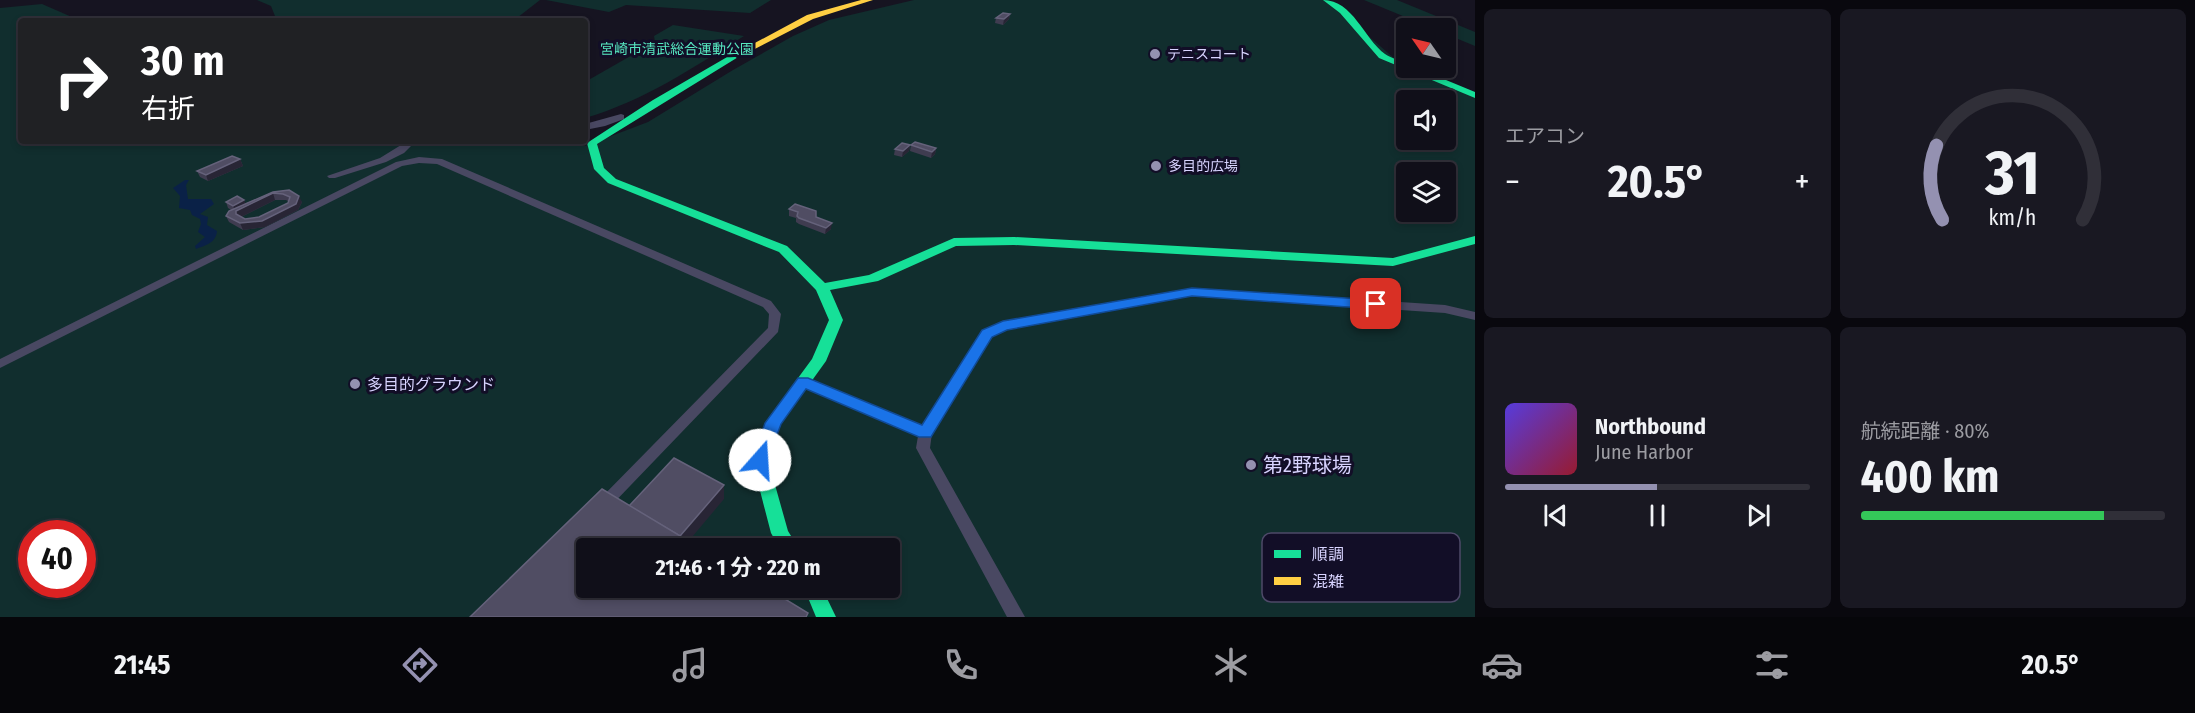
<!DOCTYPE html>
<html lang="ja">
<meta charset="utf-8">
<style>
:root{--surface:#100f19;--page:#191822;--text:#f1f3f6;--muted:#9c9ca2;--line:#302f38;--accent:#9491b1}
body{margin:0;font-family:"Fira Sans Condensed","Noto Sans JP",sans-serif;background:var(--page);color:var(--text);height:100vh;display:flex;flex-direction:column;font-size:22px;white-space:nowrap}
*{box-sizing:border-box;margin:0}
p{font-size:20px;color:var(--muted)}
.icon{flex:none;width:33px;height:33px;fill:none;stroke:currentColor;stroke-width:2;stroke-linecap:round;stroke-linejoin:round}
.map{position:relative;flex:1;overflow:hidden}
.details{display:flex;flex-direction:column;gap:9px;padding:9px;background:#09080e;width:720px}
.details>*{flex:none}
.guide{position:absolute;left:18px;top:18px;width:570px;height:126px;border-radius:6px;box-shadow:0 3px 9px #0003,0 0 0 2px var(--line);background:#202124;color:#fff;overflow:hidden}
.needle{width:39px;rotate:304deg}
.buttons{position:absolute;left:1396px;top:18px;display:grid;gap:12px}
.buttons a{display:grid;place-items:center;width:60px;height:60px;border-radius:6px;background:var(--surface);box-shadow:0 3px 9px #0003,0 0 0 2px var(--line);font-size:30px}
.speed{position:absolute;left:18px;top:520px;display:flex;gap:12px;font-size:30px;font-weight:700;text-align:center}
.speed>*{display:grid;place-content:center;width:78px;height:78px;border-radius:50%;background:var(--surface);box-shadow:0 3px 9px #0003,0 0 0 2px var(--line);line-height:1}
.speed .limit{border:9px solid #d22;background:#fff;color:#111}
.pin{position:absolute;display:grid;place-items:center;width:51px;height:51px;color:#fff;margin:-26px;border-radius:12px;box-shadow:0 3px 9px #0006}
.me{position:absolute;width:66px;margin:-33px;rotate:19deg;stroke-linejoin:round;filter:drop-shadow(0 0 4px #0008)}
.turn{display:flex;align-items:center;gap:21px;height:126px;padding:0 24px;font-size:27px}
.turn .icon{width:78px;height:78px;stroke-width:2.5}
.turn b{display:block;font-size:42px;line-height:51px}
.big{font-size:45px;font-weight:700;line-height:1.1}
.details .tile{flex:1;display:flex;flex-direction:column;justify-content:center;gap:9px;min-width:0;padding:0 21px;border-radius:9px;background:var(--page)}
.details .dial{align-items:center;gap:0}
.dial svg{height:156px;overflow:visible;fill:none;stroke:var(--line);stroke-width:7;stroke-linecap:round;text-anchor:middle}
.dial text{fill:var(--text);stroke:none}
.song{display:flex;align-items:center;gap:18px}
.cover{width:72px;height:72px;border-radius:9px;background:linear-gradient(135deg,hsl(250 70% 55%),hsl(350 70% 35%))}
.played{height:6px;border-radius:3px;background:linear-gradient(90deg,var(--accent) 50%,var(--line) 50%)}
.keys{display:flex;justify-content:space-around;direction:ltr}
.heat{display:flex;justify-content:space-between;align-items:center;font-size:33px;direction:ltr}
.charge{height:9px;border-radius:4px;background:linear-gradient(90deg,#34c759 80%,var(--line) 0)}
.details .tiles{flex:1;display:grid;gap:9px;grid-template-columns:repeat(2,1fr)}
.trip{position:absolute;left:576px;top:538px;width:324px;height:60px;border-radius:6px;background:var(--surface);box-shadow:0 3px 9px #0003,0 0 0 2px var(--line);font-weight:700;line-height:60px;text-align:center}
.tabs{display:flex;height:96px;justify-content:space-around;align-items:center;background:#06060a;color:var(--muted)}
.tabs .icon{width:42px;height:42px}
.tabs .active{color:var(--accent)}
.tabs b{font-size:27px;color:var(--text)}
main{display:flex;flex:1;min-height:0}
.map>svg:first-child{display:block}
.green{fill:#112e2e;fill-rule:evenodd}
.water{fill:#0a2147}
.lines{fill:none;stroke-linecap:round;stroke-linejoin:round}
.lane{fill:#494862;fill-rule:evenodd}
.fast{fill:#16e098;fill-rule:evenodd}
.slow{fill:#ffcf43;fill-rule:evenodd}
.wall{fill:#3f3c50;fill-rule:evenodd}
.shaded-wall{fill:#282535}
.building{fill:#504d63;stroke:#65627b;stroke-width:1.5;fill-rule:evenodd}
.route{fill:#1a73e8;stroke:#114b97;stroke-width:1.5}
.poi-dot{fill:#9491b1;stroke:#120e27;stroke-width:2}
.labels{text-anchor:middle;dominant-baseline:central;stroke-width:6;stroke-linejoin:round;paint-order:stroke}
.far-park-label{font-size:14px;fill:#57e8c1;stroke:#120e27}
.far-poi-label{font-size:14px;fill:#d8d4ff;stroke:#120e27;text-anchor:start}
.poi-label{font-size:16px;fill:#d8d4ff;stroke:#120e27;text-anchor:start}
.near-poi-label{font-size:20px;fill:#d8d4ff;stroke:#120e27;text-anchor:start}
.key{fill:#120e27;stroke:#4d4968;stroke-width:1.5}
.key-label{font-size:16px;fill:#d8d4ff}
</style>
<main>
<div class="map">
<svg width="1475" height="617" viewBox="0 0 1475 617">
<rect width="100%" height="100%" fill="#161421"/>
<g class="green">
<polygon points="257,0 540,0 513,21 277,21 271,6"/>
<polygon points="546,0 771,0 750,13 626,5 609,12"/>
<path d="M 914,0 L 1327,0 L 1403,66 L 1475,96 L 1475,617 L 0,617 L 0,8 L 42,4 L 81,21 L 21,21 L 21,141 L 550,141 L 585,146 L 648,122 L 733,70 L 793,36 L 829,20 ZM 1407,100 L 1446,100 L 1446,140 L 1407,140 ZM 1407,172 L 1446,172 L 1446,212 L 1407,212 ZM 32,534 L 82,534 L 82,585 L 32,585 ZM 586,549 L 890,549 L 890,588 L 586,588 Z"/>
<polygon points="1364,0 1397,0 1475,32 1475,46 1446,34 1446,28 1432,28"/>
<path d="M 673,25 L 744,36 C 692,68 644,101 585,118 L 585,82 L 655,42 L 654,36 Z"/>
</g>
<path class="water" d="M 185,180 L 189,180 L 186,185 L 188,199 L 211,199 L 214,204 L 200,214 L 208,217 L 207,225 L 217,231 C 216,243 206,245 196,249 L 195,246 L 205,237 L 198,232 L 201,224 L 200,219 L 192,215 L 190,210 L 179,208 L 180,196 L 173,188 Z"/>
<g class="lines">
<g class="lane">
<polygon points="621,114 624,115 624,119 605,126 585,130 585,124"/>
<polygon points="400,141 410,141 411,146 404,153 386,162 335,178 329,178 327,176 380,158 401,145"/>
<polygon points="419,157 442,159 771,301 781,314 778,332 606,511 601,513 596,511 593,507 596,503 768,328 769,314 763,307 437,164 419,163 402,166 0,368 0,359 396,162"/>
<polygon points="1192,288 1445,305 1475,312 1475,320 1445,313 1192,296 1006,329 991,337 932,433 930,448 1025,617 1007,617 916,448 918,436 799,386 797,383 799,380 809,380 922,426 983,331 1003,322"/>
</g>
<g class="fast">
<path d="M 1323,0 C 1353,0 1364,39 1385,54 C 1391,58 1400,61 1407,63 L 1407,68 L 1417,68 L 1475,92 L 1475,98 L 1379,58 L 1340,13 Z"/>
<polygon points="741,49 748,51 597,144 604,168 616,179 787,246 825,283 869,275 954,238 1014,237 1393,258 1475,236 1475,244 1393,266 1014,245 956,246 878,281 830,290 843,320 826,361 780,425 768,460 788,531 799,549 780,549 771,533 752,460 765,423 812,359 829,320 816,290 779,252 608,183 594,169 587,143 653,100"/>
<polygon points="804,588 822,588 836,617 816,617"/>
</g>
<polygon class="slow" points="861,0 873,0 813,19 747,53 740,51 807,15"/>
</g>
<g class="wall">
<polygon points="1010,14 1009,19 1003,25 995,23 996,18"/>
<polygon points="21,32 21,40 19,39 16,34"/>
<polygon points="910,145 909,151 902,157 894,155 895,149"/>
<polygon points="911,145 936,148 935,154 931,158 910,151"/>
<polygon points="240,159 243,166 208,181 200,177 197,171"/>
<path d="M 289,190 L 302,202 L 298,210 L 265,227 L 243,230 L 229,222 L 226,216 L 231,210 L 228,208 L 226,202 L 246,203 L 273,192 ZM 275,200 L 286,200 L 289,202 L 288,203 L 259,217 L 245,219 L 241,217 Z"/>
<polygon points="789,209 816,217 831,229 825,234 799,224 796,222 796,218 789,216"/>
</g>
<g class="shaded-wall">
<polygon points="1010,14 1009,19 1003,25 1004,19"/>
<polygon points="910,145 909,151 902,157 903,151"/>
<polygon points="936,148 935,154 931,158 932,152"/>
<polygon points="240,159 243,166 208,181 206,175"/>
<polygon points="273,193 275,200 239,218 239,221 233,206 244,200 247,206"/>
<polygon points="299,196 302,202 298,210 265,227 243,230 240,223 262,221"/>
<polygon points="832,223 831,229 825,234 826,228"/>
<polygon points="724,485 724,499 682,549 679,538"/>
</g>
<g class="building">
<polygon points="1003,13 1010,14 1004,19 996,18"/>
<polygon points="915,142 936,148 932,152 911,145"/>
<polygon points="902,143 910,145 903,151 895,149"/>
<polygon points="232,156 240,159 206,175 197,171"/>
<path d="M 289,190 L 299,196 L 296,204 L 262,221 L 240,223 L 226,216 L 229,211 L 273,192 ZM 273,193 L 283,194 L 290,197 L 288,203 L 259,217 L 245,219 L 236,214 L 236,211 Z"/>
<polygon points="237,196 244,200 233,206 226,202"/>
<polygon points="795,204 816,211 816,217 832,223 826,228 799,218 797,216 798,212 789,209"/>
<polygon points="674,458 724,485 680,536 629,506"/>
<polygon points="602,489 702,549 586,549 586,588 767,588 808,613 806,617 470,617"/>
</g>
<polygon class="route" points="1192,288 1376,300 1383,304 1376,309 1192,296 1007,330 992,337 931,437 919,437 806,389 781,424 766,465 760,467 754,465 752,460 765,423 798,378 808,378 922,425 982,330 1003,321"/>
<g class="poi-dot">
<circle cx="1155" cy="54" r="6"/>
<circle cx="1156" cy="166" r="6"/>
<circle cx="355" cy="384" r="6"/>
<circle cx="1251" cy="465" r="6"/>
</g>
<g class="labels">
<g class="far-park-label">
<text x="677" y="49">宮崎市清武総合運動公園</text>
</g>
<g class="far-poi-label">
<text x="1167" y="54">テニスコート</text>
<text x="1168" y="166">多目的広場</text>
</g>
<g class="poi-label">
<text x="367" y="384">多目的グラウンド</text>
</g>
<g class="near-poi-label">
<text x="1263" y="465">第2野球場</text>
</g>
</g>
<rect x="1262" y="533" width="198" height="69" rx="9" class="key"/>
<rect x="1274" y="550" width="27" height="8" fill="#16e098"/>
<rect x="1274" y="577" width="27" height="8" fill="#ffcf43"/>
<g class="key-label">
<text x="1312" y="560">順調</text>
<text x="1312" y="587">混雑</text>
</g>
</svg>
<div class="buttons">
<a><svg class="needle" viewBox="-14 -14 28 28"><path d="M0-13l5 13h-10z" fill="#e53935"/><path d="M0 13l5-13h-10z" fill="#9c9ca2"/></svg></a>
<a><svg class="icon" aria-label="sound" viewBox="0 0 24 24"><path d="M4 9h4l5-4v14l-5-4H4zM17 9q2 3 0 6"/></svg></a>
<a><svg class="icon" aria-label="layers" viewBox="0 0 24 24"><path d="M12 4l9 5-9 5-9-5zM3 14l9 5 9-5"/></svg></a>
</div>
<div class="speed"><div class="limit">40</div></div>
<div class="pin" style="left:1376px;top:304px;background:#d93025"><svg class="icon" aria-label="arrive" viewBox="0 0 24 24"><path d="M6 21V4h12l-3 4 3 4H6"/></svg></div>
<svg class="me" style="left:760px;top:460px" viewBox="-20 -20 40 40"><circle r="19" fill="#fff"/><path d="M0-13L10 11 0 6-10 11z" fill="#1a73e8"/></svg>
<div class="trip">21:46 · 1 分 · 220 m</div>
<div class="guide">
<div class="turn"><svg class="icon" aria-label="right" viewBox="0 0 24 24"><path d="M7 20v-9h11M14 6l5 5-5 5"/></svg><div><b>30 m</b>右折</div></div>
</div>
</div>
<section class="details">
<div class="tiles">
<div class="tile"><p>エアコン</p>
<div class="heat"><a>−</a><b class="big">20.5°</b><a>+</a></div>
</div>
<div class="tile dial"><svg viewBox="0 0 100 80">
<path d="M14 69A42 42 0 1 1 86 69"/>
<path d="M14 69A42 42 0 0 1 11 31" stroke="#9491b1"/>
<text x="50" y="56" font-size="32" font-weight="700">31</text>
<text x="50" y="72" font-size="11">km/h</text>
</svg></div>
<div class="tile">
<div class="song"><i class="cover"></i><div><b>Northbound</b><p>June Harbor</p></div></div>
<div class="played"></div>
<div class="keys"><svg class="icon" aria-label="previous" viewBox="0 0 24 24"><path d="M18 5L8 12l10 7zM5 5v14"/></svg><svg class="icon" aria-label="pause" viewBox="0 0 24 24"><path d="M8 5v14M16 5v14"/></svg><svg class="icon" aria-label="next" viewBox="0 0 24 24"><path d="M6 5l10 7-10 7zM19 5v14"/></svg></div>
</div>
<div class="tile"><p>航続距離 · 80%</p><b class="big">400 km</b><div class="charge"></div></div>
</div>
</section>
</main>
<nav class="tabs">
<b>21:45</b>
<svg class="icon active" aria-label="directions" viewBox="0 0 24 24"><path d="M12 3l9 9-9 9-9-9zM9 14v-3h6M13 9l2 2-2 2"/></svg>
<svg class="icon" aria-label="music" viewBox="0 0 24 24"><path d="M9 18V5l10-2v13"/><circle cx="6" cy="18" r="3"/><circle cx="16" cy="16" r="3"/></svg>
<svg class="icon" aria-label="phone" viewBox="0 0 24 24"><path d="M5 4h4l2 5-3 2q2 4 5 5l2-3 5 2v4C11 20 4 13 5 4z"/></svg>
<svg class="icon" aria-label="climate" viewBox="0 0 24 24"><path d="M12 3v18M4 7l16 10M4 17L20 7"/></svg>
<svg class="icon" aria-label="car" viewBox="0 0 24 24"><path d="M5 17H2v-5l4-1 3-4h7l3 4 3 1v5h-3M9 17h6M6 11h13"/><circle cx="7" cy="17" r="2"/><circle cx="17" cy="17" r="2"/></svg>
<svg class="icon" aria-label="filters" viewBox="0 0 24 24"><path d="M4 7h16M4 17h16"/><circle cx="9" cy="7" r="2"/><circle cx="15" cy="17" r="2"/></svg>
<b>20.5°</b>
</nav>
